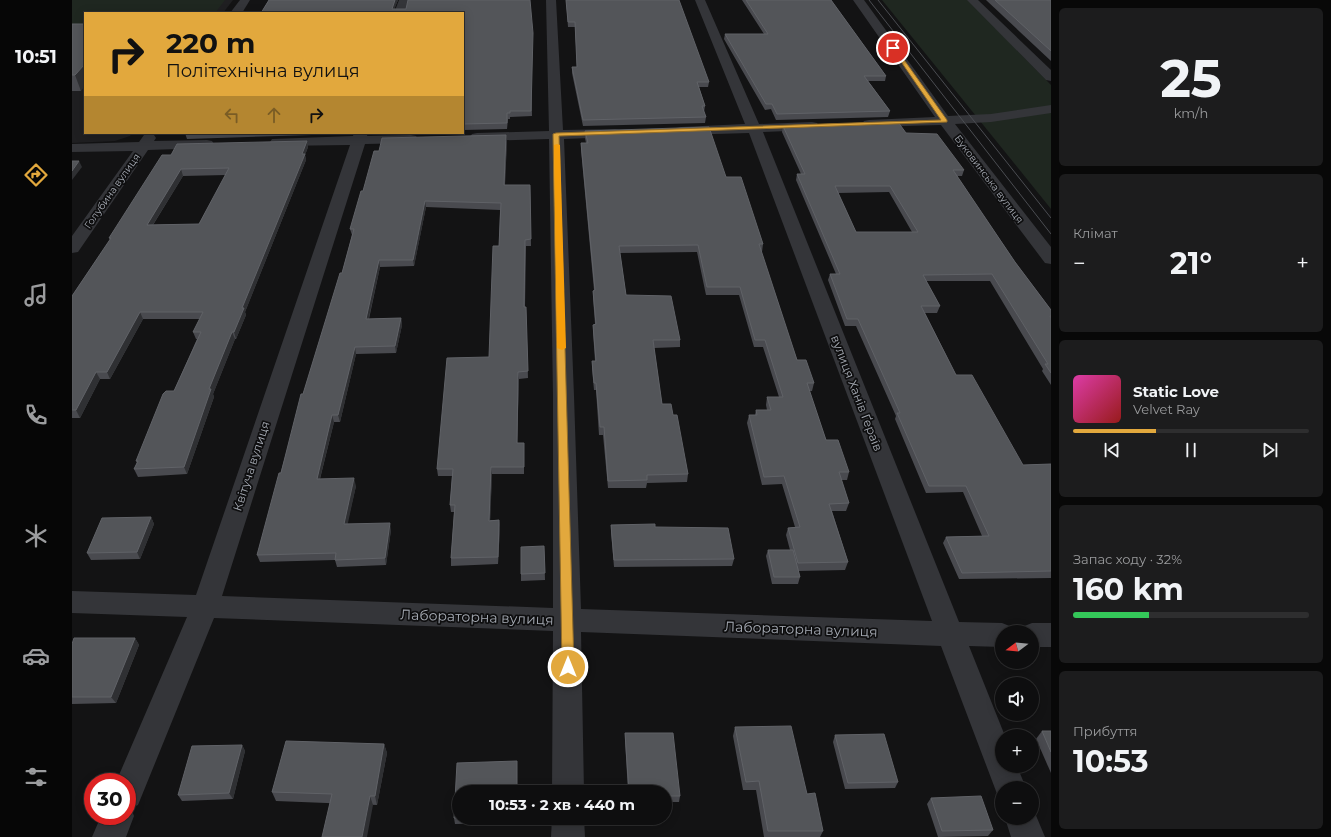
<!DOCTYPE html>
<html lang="uk">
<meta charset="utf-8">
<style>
:root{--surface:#0e0e0f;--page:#1c1c1d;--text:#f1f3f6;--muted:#9b9c9e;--line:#2e2e2f;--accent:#e2a83d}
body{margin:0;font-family:Montserrat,sans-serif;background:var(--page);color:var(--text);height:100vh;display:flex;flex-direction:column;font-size:15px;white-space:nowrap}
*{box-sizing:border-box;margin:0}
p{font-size:13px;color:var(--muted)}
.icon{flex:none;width:22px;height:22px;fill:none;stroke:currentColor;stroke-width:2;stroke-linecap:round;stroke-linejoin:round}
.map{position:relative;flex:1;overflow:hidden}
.side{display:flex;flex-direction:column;gap:8px;padding:8px;background:#080808;width:280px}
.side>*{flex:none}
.hud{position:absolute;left:12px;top:12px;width:380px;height:122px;border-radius:0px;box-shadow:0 2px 10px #0003,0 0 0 1px var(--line);background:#e2a83d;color:#111;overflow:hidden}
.needle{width:26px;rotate:254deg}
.buttons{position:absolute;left:923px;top:625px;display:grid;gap:8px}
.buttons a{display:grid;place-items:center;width:44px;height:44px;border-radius:50%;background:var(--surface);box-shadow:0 2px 10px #0003,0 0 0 1px var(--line);font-size:20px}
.speed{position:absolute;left:12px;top:773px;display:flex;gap:8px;font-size:20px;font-weight:700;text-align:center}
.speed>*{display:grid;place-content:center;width:52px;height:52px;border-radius:50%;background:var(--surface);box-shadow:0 2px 10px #0003,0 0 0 1px var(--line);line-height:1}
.speed .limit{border:6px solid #d22;background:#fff;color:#111}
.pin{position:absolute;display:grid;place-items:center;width:34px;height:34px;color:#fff;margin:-17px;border:2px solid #fff;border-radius:50%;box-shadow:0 1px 4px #0007}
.me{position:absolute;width:44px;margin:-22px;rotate:0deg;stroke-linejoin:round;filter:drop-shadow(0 0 3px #0008)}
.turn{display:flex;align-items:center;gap:14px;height:84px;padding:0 16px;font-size:18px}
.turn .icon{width:52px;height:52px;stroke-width:2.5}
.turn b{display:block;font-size:28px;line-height:34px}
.lanes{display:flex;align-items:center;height:38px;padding:0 16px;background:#0003;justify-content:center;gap:20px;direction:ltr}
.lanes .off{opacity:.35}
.big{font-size:30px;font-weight:700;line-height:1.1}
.side .card{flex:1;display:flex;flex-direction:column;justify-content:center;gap:6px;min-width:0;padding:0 14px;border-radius:6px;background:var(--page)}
.side .dial{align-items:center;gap:0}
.dial b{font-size:52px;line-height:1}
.song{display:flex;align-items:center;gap:12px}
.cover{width:48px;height:48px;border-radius:6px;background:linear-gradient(135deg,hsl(320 70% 55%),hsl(0 70% 35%))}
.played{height:4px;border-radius:2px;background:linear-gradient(90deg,var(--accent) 35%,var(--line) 35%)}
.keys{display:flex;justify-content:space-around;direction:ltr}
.heat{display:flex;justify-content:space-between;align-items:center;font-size:22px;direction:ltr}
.charge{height:6px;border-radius:3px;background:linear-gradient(90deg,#34c759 32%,var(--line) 0)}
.trip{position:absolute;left:380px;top:785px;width:220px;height:40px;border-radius:20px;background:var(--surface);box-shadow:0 2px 10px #0003,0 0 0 1px var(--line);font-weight:700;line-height:40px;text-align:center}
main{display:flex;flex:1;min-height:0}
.menu{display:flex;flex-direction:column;width:72px;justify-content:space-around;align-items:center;background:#060606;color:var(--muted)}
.menu .icon{width:28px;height:28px}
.menu .selected{color:var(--accent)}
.menu b{font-size:18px;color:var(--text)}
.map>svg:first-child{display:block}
.built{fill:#1f1f21}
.green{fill:#1f2720}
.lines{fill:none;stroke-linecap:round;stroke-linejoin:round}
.minor{fill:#343539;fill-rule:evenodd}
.tram{stroke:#4b4d52;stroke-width:1}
.wall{fill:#494a4f;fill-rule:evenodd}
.shaded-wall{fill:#2f3033}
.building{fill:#535559;stroke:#606267;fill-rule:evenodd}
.route{fill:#e2a83d;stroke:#936d28}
.slow{fill:#f59e0b}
.labels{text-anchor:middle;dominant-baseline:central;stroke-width:3.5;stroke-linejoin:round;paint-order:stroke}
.far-street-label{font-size:10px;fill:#a5aab3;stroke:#0e0e0f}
.street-label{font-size:12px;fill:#a5aab3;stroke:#0e0e0f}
.near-street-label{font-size:14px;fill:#a5aab3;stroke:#0e0e0f}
</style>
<main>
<nav class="menu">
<b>10:51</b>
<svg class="icon selected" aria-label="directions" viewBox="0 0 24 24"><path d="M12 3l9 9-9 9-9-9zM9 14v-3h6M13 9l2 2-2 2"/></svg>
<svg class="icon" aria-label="music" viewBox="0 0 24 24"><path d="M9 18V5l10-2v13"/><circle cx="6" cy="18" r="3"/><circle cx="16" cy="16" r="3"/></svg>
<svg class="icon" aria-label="phone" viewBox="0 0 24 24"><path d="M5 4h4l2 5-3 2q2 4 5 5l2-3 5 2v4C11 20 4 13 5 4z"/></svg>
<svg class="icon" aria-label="climate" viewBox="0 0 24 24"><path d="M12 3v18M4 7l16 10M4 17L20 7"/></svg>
<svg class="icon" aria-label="car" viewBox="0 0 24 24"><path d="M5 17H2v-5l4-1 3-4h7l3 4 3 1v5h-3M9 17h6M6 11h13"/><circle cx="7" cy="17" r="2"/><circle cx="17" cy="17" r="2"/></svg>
<svg class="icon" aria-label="filters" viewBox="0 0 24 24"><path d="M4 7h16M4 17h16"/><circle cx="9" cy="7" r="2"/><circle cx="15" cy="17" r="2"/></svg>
</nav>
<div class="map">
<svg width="979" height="837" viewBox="0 0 979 837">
<rect width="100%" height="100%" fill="#131314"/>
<polygon class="built" points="0,0 161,0 151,13 13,13 13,133 60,133 58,136 43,141 0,143"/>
<g class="green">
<polygon points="0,0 153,0 143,13 13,13 13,28 0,28"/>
<polygon points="810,0 896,0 979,85 979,106 947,112 904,116"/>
<polygon points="979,112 979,209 908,121"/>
</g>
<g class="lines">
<g class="minor">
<polygon points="168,0 178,0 170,13 158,13"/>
<polygon points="327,0 337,0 334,13 322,13"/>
<polygon points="474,0 484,0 491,130 543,129 548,130 550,133 548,136 543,137 492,139 502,396 509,609 860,621 677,133 609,135 604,134 602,131 604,128 609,127 673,124 623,0 633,0 687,124 740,122 745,123 747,126 745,129 740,130 691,132 887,622 930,623 940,627 942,632 930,632 930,647 897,646 933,736 930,736 930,766 945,766 954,788 930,788 930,800 927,799 869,646 509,632 512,792 480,792 481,631 142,618 66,805 59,808 62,816 54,837 20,837 29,816 55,816 55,782 44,782 115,617 0,613 0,591 124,595 278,145 205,146 200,145 198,142 200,139 281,136 282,133 296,133 295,136 339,135 344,136 346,139 344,142 339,143 293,144 150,596 481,608 481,396 477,139 405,141 400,140 398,137 400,134 405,133 477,131"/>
<polygon points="781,0 792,0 876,116 919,114 979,105 979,113 919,122 883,124 979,247 979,264 973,263 869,125 792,127 790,124 792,121 797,120 863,117"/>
<polygon points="895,0 906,0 979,70 979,81 974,80"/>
<polygon points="77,134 82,135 84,138 82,141 135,140 140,141 142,144 140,147 135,148 76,150 6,252 0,253 0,236 61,151 0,152 0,144 67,142 72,135"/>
<polygon points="960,623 979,623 979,647 960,647 960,632 948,632 950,627"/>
<polygon points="960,806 973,837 939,837 933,818 960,818"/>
<polygon points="480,818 512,818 513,837 479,837"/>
</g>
<g class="tram">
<polyline points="797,0 979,234"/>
<polyline points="806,0 979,218"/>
</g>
</g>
<g class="wall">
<polygon points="197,0 326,0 322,9 334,9 458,0 460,116 438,117 438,119 436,119 435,129 391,130 391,13 189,13"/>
<polygon points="494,0 637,82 636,87 627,87 633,106 632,112 634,117 633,123 511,126 500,73 500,67 505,67 503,27 496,27"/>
<polygon points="670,0 759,0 814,76 813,81 796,81 818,111 816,117 704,120 699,109 693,110 652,39 653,34 692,34"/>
<polygon points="914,0 979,0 979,61"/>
<polygon points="0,24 9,91 0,91"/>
<path d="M 711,126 L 834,133 L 892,170 L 890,176 L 885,176 L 943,262 L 979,310 L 979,385 L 970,371 L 971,369 L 918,281 L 854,281 L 868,306 L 865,313 L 853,313 L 884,375 L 951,465 L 979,464 L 979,578 L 887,579 L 871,543 L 874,537 L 910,536 L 891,492 L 854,493 L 823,419 L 824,416 L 784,326 L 773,326 L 756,280 L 758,274 L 764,274 L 724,180 L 725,174 L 729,174 L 710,132 ZM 817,192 L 840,232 L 784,232 L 766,193 Z"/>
<polygon points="513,131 654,177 691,244 690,252 689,252 725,360 742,383 740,391 737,391 754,440 777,472 775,480 769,480 777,503 774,511 760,511 776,562 773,570 726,571 728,577 726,584 700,584 694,556 696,550 718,550 714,535 716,528 723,527 710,484 690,485 675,423 677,415 683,415 684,410 695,410 694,405 695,397 707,397 691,347 682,347 667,295 634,295 625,252 548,253 554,295 608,340 608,347 582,348 590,404 601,415 616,474 615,482 575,483 574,488 536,488 531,435 527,435 524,390 522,390 520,369 520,361 523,361 521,332 521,325 523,324 521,298 521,291 522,290 509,150 509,143 514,143 513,138"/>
<polygon points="113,133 241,133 240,135 115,139"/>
<path d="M 235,141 L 236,147 L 233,155 L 234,160 L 173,312 L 174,315 L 164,339 L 163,339 L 141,394 L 142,397 L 115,474 L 66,477 L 62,469 L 65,463 L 64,461 L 102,391 L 125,339 L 124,339 L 121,332 L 128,319 L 71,319 L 38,379 L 28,379 L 8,418 L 0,418 L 0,296 L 38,240 L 37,238 L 99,155 ZM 154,175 L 127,224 L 81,225 L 111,176 Z"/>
<polygon points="435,141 433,185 458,185 459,246 454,246 453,307 454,307 456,378 447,379 445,443 452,443 452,474 420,474 418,520 427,520 428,527 426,564 379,566 379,558 382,512 379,512 378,505 380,476 366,476 365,469 417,357 427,246 428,210 354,207 342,266 308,267 297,319 329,318 330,325 324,353 284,354 268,422 262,422 248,479 284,486 275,524 319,530 314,565 265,567 263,560 188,562 185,555 231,394 270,273 280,235 278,229 291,191 307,151"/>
<polygon points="79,517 82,524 68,559 19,560 15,553"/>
<polygon points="539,525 583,527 662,559 660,566 542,567 539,532"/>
<polygon points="472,546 473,580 449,581 449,574"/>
<polygon points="63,638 67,645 44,703 0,704 0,644"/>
<polygon points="663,727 735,794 751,831 748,837 692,837 684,790 671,790 661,736"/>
<polygon points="970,731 979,731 979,773 964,739"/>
<polygon points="553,733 608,796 607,802 593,802 593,792 556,792 553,740"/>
<polygon points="763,735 826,782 823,788 773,789 761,742"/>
<polygon points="312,744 315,753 305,805 204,801 200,792"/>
<polygon points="170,745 173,751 161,799 110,801 106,795"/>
<polygon points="446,767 387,818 445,818 445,823 383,824 382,818"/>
<polygon points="859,798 921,830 916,836 866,837 855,804"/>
</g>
<g class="shaded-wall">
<polygon points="323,0 326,0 321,13 320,9"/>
<polygon points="13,64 13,86 9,91 3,75"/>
<polygon points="434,135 435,141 432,192 432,185"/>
<polygon points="235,141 236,147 233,155 234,160 173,312 174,315 164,339 162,332 170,308"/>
<polygon points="7,161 10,167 0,180 0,171"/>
<polygon points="109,169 111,176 77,231 75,225"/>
<polygon points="353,201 354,207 342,266 341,260"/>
<polygon points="307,260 308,267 295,326 294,319"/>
<polygon points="68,312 71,319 38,379 35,372"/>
<polygon points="329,318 330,325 324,353 323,346"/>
<polygon points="160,332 163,339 141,394 142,397 115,474 112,467 137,389"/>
<polygon points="283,347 284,354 268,422 266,415"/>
<polygon points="24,372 28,379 8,418 4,410"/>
<polygon points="446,372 447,379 445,450 445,443"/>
<polygon points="260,415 262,422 246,486 245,479"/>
<polygon points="419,467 420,474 418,528 417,521"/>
<polygon points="282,478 284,486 274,532 272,524"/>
<polygon points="79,517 82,524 68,559 65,552"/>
<polygon points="427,520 428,527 426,564 426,557"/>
<polygon points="318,523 319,530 314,565 313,558"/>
<polygon points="63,638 67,645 44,703 39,697"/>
<polygon points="312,744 315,753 305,805 303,796"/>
<polygon points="170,745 173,751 161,799 157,793"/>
<polygon points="298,796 301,805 295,837 290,837"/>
</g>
<g class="building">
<polygon points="197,0 323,0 320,9 334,9 336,0 458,0 461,33 459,111 438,111 438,113 435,113 435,123 391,124 391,13 189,13"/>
<polygon points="494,0 607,0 637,82 625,82 633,106 630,106 634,117 511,120 500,67 505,67 503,22 496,22"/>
<polygon points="674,0 759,0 814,76 792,76 818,111 705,114 700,104 694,104 653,34 696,34"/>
<polygon points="923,0 979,0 979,51"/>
<polygon points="0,24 13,24 13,64 3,75 0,75"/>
<path d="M 826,122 L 834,133 L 865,134 L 892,170 L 881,170 L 943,262 L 979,310 L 979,316 L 978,316 L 979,318 L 979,373 L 973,364 L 976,364 L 920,274 L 851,275 L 868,306 L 849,306 L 884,375 L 900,375 L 951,465 L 979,464 L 979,571 L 890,573 L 874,537 L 917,536 L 894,486 L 857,486 L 825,413 L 828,413 L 786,319 L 775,319 L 758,274 L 768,274 L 725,174 L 733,174 L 711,126 ZM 763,186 L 818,186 L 846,232 L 784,232 Z"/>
<polygon points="637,127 654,177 669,177 691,244 687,244 725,360 734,360 742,383 735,383 754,440 766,440 777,472 767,472 777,503 757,504 776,562 726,563 716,528 728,527 712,476 692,477 677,415 685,415 684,410 699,410 695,397 711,397 693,340 683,340 668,287 635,287 626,245 547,246 554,295 599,296 608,340 581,340 590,404 599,404 601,415 605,415 616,474 575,475 575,480 536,481 532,427 528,427 524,383 522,383 520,361 524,361 521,325 524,324 521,291 523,290 509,143 516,143 513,131"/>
<polygon points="434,135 432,185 458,185 459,239 453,240 452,307 454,307 456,371 446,372 445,443 452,443 452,467 419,467 417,521 427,520 426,557 379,558 383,505 378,505 381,469 365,469 375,358 417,357 421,246 427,246 429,203 353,201 341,260 307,260 294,319 329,318 323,346 283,347 266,415 260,415 245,479 282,478 272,524 318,523 313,558 263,560 264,553 185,555 207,473 209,473 229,394 231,394 268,273 270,273 282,229 278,229 289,191 291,191 302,151 307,151 310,138"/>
<path d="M 235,141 L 230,154 L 233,154 L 170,308 L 172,308 L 162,332 L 160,332 L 137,389 L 139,389 L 112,467 L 62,469 L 66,461 L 64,461 L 91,394 L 94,391 L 102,391 L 129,332 L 121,332 L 131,312 L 68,312 L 35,372 L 24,372 L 4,410 L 0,410 L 0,296 L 39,238 L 37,238 L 90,155 L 99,155 L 105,144 ZM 157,168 L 127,224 L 75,225 L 109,169 Z"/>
<polygon points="0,161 7,161 0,171"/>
<polygon points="79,517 65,552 15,553 30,518"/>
<polygon points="583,524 583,527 656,528 662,559 542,560 539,525"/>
<polygon points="472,546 473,573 449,574 449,547"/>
<polygon points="696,550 721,550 728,577 702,577"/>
<polygon points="2,638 63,638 39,697 0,697 0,644"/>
<polygon points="719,726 735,794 743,793 751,831 696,831 687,781 674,782 663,727"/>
<polygon points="970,731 979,731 979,752"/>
<polygon points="553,733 601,733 608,796 593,796 593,792 557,792"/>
<polygon points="812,734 826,782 776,783 763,735"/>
<polygon points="214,741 312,744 303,796 298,796 290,837 250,837 260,794 200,792"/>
<polygon points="170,745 157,793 106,795 120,746"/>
<polygon points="445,761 445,792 387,792 387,818 399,818 382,818 385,763"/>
<polygon points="909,796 921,830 870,831 859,798"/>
</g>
<polygon class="route" points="819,47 823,47 875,120 875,122 487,136 502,667 500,671 496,672 492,671 490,667 481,134 484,133 869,120"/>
<polygon class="slow" points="485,144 488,145 494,348 490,350 485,348 482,145"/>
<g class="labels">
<g class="far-street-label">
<text transform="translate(917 179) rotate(53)">Буковинська вулиця</text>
<text transform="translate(40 191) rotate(-55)">Голубина вулиця</text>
</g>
<g class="street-label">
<text transform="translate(785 393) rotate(69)">вулиця Ханів Ґераїв</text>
<text transform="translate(179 466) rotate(-72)">Квітуча вулиця</text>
</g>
<g class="near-street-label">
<text transform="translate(405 617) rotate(2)">Лабораторна вулиця</text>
<text transform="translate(729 629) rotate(2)">Лабораторна вулиця</text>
</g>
</g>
</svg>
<div class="buttons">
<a><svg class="needle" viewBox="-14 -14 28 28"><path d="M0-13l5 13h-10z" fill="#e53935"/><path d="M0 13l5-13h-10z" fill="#9b9c9e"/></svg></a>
<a><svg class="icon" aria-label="sound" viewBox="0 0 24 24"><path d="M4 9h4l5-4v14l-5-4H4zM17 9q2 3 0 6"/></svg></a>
<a>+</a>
<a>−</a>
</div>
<div class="speed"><div class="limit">30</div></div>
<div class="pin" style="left:821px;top:48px;background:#d93025"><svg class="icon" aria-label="arrive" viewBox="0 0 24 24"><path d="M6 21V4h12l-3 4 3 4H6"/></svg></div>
<svg class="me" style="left:496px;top:667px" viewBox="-20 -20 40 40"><circle r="17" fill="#e2a83d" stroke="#fff" stroke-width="3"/><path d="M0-11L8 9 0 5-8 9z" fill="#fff"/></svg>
<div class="trip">10:53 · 2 хв · 440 m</div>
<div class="hud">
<div class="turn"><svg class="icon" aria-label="right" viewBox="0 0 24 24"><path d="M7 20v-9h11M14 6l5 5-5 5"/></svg><div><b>220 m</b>Політехнічна вулиця</div></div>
<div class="lanes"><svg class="icon off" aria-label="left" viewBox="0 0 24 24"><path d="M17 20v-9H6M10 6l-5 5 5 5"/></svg><svg class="icon off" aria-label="ahead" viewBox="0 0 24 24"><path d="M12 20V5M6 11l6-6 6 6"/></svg><svg class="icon" aria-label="right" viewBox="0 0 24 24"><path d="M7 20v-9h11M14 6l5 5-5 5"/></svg></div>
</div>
</div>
<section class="side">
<div class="card dial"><b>25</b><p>km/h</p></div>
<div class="card"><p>Клімат</p>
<div class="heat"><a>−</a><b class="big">21°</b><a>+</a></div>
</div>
<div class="card">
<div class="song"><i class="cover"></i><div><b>Static Love</b><p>Velvet Ray</p></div></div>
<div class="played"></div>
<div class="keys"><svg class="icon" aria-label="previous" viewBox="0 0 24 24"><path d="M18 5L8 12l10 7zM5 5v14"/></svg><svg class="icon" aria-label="pause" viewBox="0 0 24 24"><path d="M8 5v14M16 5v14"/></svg><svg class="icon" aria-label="next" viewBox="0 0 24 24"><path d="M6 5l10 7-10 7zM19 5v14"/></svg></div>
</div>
<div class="card"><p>Запас ходу · 32%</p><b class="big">160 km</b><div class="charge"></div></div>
<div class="card"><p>Прибуття</p><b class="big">10:53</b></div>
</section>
</main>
